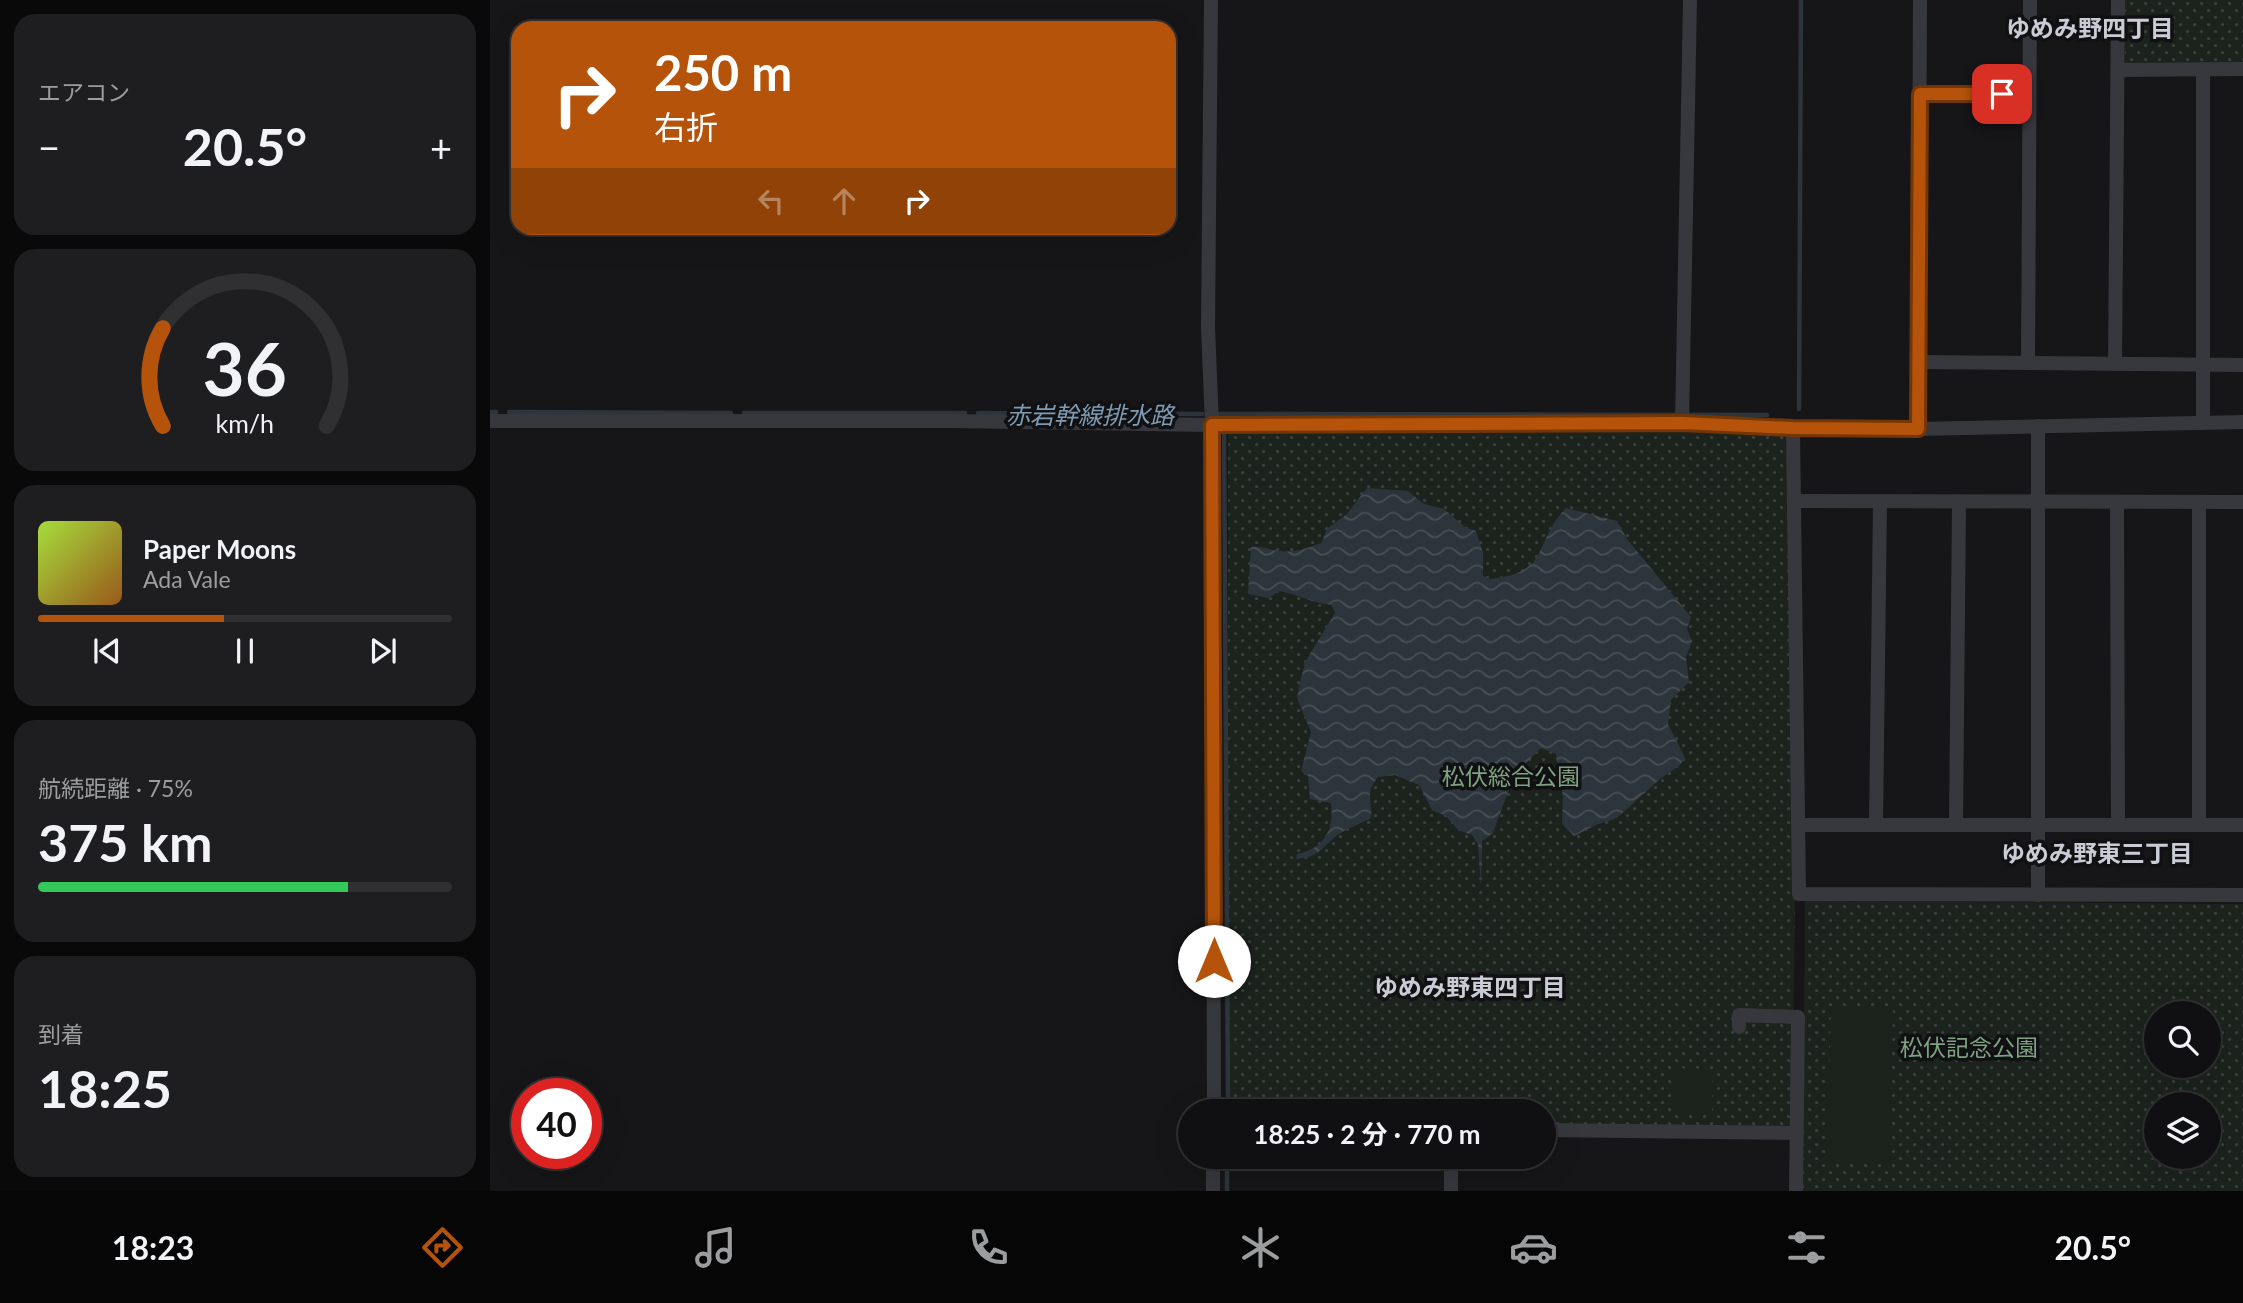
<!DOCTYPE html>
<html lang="ja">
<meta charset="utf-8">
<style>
:root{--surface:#101012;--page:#1e1e20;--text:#f1f3f6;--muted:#9c9d9f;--line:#303032;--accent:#b45309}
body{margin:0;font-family:Lato,"Noto Sans JP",sans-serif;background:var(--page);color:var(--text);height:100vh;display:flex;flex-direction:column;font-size:26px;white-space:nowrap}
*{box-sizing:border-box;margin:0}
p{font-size:23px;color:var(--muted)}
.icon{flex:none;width:38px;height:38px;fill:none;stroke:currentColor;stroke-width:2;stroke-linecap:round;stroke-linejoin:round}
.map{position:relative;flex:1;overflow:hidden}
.sheet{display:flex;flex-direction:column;gap:14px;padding:14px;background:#09090a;width:490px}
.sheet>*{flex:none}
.banner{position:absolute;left:21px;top:21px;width:665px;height:214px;border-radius:21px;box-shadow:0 7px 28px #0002,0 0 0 2px var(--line);background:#b45309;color:#fff;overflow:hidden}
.buttons{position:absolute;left:1654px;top:1001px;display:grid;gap:14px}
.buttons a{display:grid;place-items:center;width:77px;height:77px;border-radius:50%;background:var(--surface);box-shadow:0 7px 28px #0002,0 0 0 2px var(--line);font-size:35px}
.speed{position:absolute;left:21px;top:1078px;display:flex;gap:14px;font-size:35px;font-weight:700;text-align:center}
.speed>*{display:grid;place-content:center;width:91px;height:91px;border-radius:50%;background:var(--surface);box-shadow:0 7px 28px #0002,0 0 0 2px var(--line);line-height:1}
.speed .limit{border:10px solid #d22;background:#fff;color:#111}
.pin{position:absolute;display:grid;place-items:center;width:60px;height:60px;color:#fff;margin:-30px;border-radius:14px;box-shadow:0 4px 10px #0006}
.me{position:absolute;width:77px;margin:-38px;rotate:0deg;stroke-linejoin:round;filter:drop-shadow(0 0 5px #0008)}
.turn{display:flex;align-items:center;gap:24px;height:147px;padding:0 28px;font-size:32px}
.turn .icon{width:91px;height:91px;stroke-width:2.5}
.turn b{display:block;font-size:49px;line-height:60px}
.lanes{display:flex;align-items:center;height:66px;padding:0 28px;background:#0003;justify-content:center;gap:35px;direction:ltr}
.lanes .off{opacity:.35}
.big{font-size:52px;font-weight:700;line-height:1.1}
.sheet .widget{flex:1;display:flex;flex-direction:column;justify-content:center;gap:10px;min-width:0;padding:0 24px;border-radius:21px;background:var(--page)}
.sheet .dial{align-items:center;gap:0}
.dial svg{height:182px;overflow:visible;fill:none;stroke:var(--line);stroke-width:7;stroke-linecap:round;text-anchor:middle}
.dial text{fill:var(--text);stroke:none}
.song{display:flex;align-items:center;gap:21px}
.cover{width:84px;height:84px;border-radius:10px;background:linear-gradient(135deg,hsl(80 70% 55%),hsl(30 70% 35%))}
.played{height:7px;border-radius:4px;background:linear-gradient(90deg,var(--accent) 45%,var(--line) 45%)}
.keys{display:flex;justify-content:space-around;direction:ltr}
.heat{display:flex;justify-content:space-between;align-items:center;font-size:38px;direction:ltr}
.charge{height:10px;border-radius:5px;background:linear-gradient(90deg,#34c759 75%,var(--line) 0)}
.trip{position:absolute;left:688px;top:1099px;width:378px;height:70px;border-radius:35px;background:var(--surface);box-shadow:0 7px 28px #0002,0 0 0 2px var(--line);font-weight:700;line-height:70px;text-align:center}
.dock{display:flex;height:112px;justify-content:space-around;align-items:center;background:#060607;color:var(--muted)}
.dock .icon{width:49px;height:49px}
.dock .selected{color:var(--accent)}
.dock b{font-size:32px;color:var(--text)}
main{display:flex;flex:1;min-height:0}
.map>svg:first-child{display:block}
.park{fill:url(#park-dots);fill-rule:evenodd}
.pitch{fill:#1c231d}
.water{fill:url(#water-waves)}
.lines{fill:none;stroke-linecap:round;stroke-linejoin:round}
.stream{stroke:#2c353c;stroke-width:4.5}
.minor{stroke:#37383d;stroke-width:14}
.route-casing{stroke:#753606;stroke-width:18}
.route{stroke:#b45309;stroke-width:12}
.labels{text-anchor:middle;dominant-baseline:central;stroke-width:7;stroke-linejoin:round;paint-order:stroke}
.park-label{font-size:23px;fill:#7fa381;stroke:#111113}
.neighbourhood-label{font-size:24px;font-weight:bold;fill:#c9ccd4;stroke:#111113}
.water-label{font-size:24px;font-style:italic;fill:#7f9bb3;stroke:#111113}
</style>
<main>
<section class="sheet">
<div class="widget"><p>エアコン</p>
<div class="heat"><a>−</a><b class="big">20.5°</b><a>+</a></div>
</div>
<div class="widget dial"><svg viewBox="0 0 100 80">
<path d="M14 69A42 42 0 1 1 86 69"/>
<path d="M14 69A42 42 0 0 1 14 26" stroke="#b45309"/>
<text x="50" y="56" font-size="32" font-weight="700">36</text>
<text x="50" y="72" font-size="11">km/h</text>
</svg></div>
<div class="widget">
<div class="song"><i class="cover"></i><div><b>Paper Moons</b><p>Ada Vale</p></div></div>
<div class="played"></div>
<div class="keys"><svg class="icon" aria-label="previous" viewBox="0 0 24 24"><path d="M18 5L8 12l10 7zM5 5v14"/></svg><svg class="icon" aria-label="pause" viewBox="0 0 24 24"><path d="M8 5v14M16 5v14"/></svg><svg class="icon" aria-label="next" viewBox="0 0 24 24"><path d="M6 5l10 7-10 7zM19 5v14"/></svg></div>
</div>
<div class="widget"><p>航続距離 · 75%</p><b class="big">375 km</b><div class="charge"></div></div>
<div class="widget"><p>到着</p><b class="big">18:25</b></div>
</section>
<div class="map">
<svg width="1753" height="1191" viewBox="0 0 1753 1191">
<defs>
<pattern id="park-dots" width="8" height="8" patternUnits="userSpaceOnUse" patternTransform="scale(1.75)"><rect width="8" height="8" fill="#1c231d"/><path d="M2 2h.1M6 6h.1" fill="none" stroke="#3a403c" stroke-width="1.8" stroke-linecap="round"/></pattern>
<pattern id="water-waves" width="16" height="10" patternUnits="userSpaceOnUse" patternTransform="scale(1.75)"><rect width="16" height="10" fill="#2c353c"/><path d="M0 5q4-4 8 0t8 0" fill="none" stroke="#485056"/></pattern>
</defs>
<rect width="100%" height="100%" fill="#161618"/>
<g class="park">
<polygon points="1634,0 1753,0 1753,63 1635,64"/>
<polygon points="738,425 1299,430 1305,894 1302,1128 1054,1126 1054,1111 738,1111"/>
<path d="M 1315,901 L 1753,904 L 1753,1191 L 1313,1191 ZM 1666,1013 L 1718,1013 L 1718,1066 L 1666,1066 ZM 1666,1104 L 1718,1104 L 1718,1157 L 1666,1157 Z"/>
</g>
<g class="pitch">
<polygon points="1341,1006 1403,1007 1399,1163 1337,1162"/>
<polygon points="1184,1068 1223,1069 1222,1114 1182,1113"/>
</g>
<path class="water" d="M 877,488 L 918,491 L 934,504 L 954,509 L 975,527 L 986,531 L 993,553 L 993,576 L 1000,579 C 1062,573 1042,543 1076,508 L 1127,521 L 1137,539 L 1201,617 L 1197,629 L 1202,642 L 1196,657 L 1199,682 L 1181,700 L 1178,724 L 1195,758 L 1190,765 L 1170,779 L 1127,818 L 1106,825 L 1084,836 L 1072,824 L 1073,797 L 1066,754 L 1051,748 L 1024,775 L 1003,833 L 992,841 L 991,886 L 988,844 L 982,835 L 968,830 L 956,816 L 942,810 L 929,785 L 905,775 L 888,777 C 874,794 883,800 881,818 C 870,824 855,829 845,837 C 829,851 828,857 806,859 L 807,854 C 835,848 844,830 841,803 L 820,799 L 818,776 L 811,771 L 821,732 L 807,698 L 811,679 L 815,662 L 845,613 L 842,605 C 823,603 808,595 790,591 L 778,598 L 758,594 L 761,547 C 774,546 779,550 790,551 C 805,553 818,548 831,543 L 838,528 L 857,514 Z"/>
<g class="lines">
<g class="stream">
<polyline points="1309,409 1311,0"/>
<polyline points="0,412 6,412"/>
<polyline points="19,412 241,413"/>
<polyline points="254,413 475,413"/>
<polyline points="488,413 712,414"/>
<polyline points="726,414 1277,415"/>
<polyline points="734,414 738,1111"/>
<polyline points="737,1191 737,1157"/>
</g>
<g class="minor">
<polyline points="721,0 718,327 722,425 724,1111"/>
<polyline points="1713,69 1713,423"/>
<polyline points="1628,70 1753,69"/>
<polyline points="1430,94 1539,94"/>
<polyline points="1428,362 1753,365"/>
<polyline points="1538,363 1540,0"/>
<polyline points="1625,364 1628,0"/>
<polyline points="0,421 461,421 722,425 1192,423 1303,428 1428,429 1753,422"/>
<polyline points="1192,423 1200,0"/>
<polyline points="1303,428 1309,894 1753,895"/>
<polyline points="1428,429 1430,0"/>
<polyline points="1304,501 1753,502"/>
<polyline points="1709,502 1709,825"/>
<polyline points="1627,503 1628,825"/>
<polyline points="1308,825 1753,825"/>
<polyline points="1386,825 1390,502"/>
<polyline points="1466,825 1469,502"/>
<polyline points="1548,895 1548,426"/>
<polyline points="1249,1027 1249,1015 1308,1017 1306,1191"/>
<polyline points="1054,1130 1307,1133"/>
<polyline points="723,1191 723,1157"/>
<polyline points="961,1191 961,1157"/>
</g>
</g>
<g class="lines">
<defs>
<polyline id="route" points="724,961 722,425 1192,423 1303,428 1428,429 1430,94 1512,94"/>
</defs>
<use href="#route" class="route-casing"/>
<use href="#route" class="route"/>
</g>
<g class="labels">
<g class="park-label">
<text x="1021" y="776">松伏総合公園</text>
<text x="1479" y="1047">松伏記念公園</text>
</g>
<g class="neighbourhood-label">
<text x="1600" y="27">ゆめみ野四丁目</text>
<text x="1607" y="852">ゆめみ野東三丁目</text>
<text x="980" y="986">ゆめみ野東四丁目</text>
</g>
<g class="water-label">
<text x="600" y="414">赤岩幹線排水路</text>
</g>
</g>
</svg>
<div class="buttons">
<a><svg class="icon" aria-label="search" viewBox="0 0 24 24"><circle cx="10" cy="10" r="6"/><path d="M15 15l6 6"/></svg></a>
<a><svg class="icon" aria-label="layers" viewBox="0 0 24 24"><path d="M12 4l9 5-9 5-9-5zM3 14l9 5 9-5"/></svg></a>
</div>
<div class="speed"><div class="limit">40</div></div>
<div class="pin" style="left:1512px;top:94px;background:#d93025"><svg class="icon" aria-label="arrive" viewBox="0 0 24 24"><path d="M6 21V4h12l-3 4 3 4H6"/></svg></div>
<svg class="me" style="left:724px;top:961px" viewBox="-20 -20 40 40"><circle r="19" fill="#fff"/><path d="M0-13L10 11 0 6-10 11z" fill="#b45309"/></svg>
<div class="trip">18:25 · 2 分 · 770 m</div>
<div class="banner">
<div class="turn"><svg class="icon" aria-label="right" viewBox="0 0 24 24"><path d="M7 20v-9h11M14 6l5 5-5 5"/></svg><div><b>250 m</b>右折</div></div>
<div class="lanes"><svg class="icon off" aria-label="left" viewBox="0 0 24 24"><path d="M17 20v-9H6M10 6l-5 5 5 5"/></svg><svg class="icon off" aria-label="ahead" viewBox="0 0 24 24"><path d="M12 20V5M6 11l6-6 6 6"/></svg><svg class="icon" aria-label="right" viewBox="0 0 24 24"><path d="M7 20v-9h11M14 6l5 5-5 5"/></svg></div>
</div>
</div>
</main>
<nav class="dock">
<b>18:23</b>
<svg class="icon selected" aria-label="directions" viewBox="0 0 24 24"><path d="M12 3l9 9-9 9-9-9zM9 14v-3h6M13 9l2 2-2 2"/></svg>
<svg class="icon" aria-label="music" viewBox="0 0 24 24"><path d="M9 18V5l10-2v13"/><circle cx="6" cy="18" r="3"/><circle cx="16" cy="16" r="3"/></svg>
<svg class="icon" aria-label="phone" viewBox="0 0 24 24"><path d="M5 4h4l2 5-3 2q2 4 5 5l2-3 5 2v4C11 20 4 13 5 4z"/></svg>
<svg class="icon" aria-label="climate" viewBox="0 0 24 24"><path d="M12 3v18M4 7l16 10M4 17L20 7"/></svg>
<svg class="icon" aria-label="car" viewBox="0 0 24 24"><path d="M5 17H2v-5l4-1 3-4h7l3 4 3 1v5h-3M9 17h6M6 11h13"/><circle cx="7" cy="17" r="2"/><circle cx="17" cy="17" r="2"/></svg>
<svg class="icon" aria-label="filters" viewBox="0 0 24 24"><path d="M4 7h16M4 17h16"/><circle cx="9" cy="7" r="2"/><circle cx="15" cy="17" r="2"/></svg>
<b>20.5°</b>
</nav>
